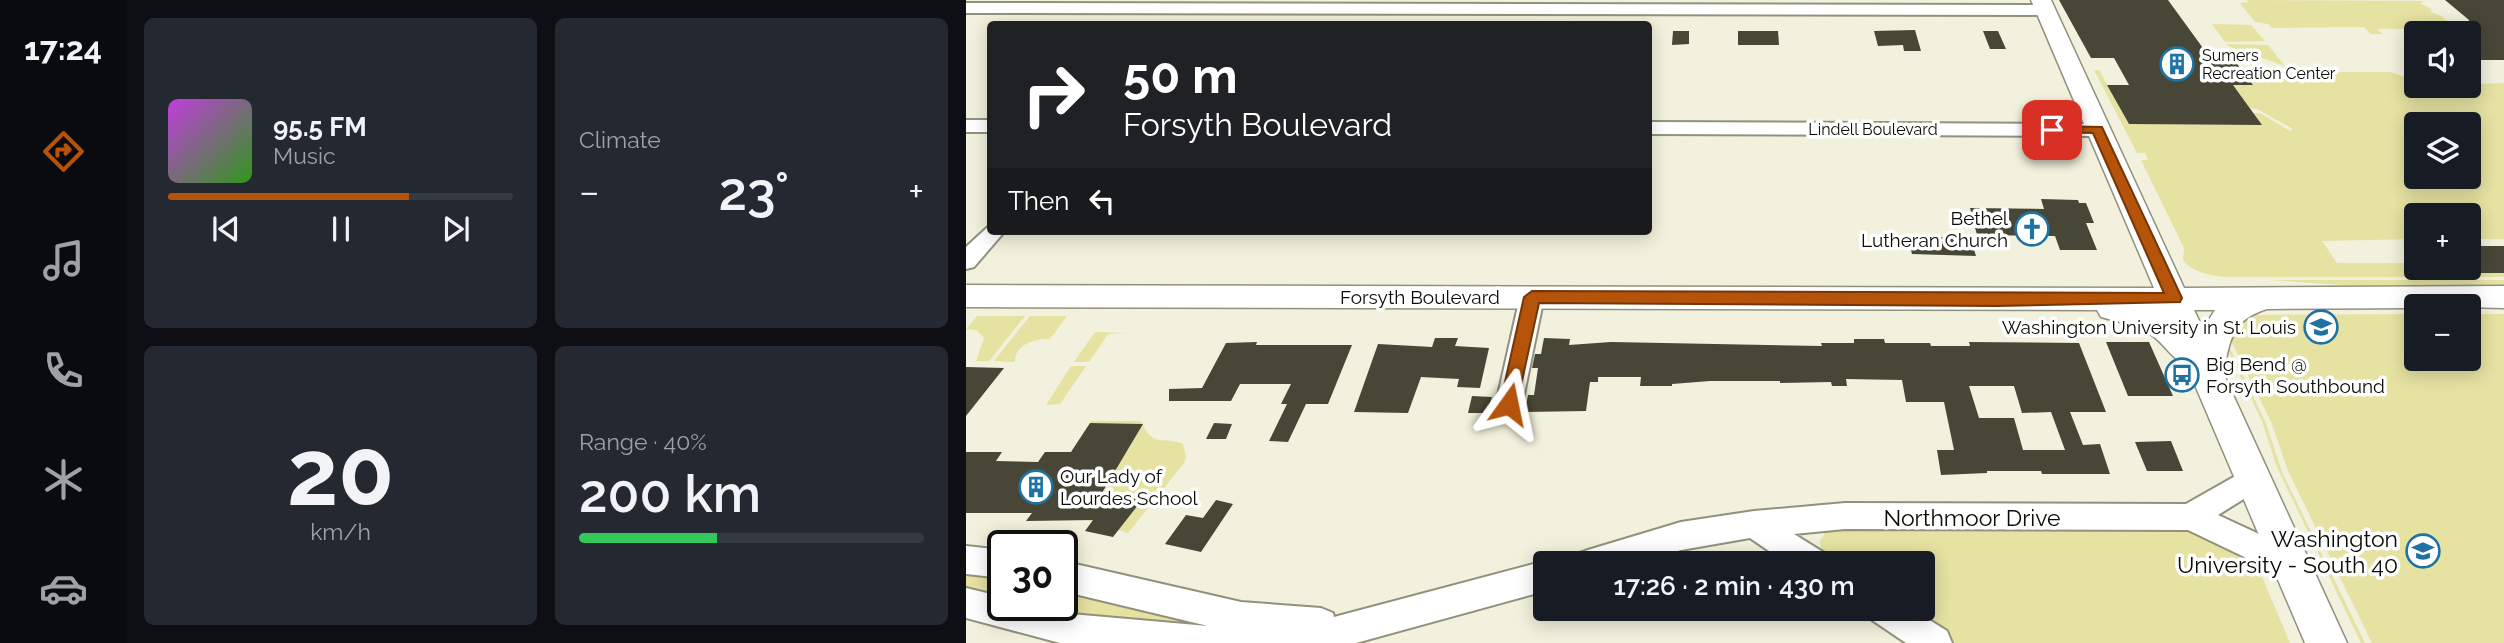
<!DOCTYPE html>
<meta charset="utf-8">
<style>
:root{--surface:#171b24;--page:#242831;--text:#f1f3f6;--muted:#9ea1a6;--line:#363941;--accent:#b45309}
body{margin:0;font-family:Raleway,sans-serif;background:var(--page);color:var(--text);height:100vh;display:flex;flex-direction:column;font-size:26px;white-space:nowrap}
*{box-sizing:border-box;margin:0}
p{font-size:23px;color:var(--muted)}
.icon{flex:none;width:38px;height:38px;fill:none;stroke:currentColor;stroke-width:2;stroke-linecap:round;stroke-linejoin:round}
.map{position:relative;flex:1;overflow:hidden}
.details{display:flex;flex-direction:column;gap:18px;padding:18px;background:#0d0f14;width:840px}
.details>*{flex:none}
.top-card{position:absolute;left:21px;top:21px;width:665px;height:214px;border-radius:7px;box-shadow:0 4px 18px #0003;background:#202124;color:#fff;overflow:hidden}
.buttons{position:absolute;left:1438px;top:21px;display:grid;gap:14px}
.buttons a{display:grid;place-items:center;width:77px;height:77px;border-radius:7px;background:var(--surface);box-shadow:0 4px 18px #0003;font-size:35px}
.speed{position:absolute;left:21px;top:530px;display:flex;gap:14px;font-size:35px;font-weight:700;text-align:center}
.speed>*{display:grid;place-content:center;width:91px;height:91px;border-radius:50%;background:var(--surface);box-shadow:0 4px 18px #0003;line-height:1}
.speed .limit{border:4px solid #111;border-radius:10px;background:#fff;color:#111}
.pin{position:absolute;display:grid;place-items:center;width:60px;height:60px;color:#fff;margin:-30px;border-radius:14px;box-shadow:0 4px 10px #0006}
.me{position:absolute;width:77px;margin:-38px;rotate:12deg;stroke-linejoin:round;filter:drop-shadow(0 0 5px #0008)}
.turn{display:flex;align-items:center;gap:24px;height:147px;padding:0 21px;font-size:32px}
.turn .icon{width:91px;height:91px;stroke-width:2.5}
.turn b{display:block;font-size:49px;line-height:60px}
.then{display:flex;align-items:center;height:66px;padding:0 21px;background:#0003;gap:14px;font-size:26px}
.big{font-size:52px;font-weight:600;line-height:1.1}
.details .widget{flex:1;display:flex;flex-direction:column;justify-content:center;gap:10px;min-width:0;padding:0 24px;border-radius:10px;background:var(--page)}
.details .dial{align-items:center;gap:0}
.dial b{font-size:91px;line-height:1}
.song{display:flex;align-items:center;gap:21px}
.cover{width:84px;height:84px;border-radius:10px;background:linear-gradient(135deg,hsl(290 70% 55%),hsl(110 70% 35%))}
.played{height:7px;border-radius:4px;background:linear-gradient(90deg,var(--accent) 70%,var(--line) 70%)}
.keys{display:flex;justify-content:space-around;direction:ltr}
.heat{display:flex;justify-content:space-between;align-items:center;font-size:38px;direction:ltr}
.charge{height:10px;border-radius:5px;background:linear-gradient(90deg,#34c759 40%,var(--line) 0)}
.details .tiles{flex:1;display:grid;gap:18px;grid-template-columns:repeat(2,1fr)}
.trip{position:absolute;left:567px;top:551px;width:402px;height:70px;border-radius:7px;background:var(--surface);box-shadow:0 4px 18px #0003;font-weight:600;line-height:70px;text-align:center}
main{display:flex;flex:1;min-height:0}
.dock{display:flex;flex-direction:column;width:126px;justify-content:space-around;align-items:center;background:#090b0e;color:var(--muted)}
.dock .icon{width:49px;height:49px}
.dock .on{color:var(--accent)}
.dock b{font-size:32px;color:var(--text)}
.map>svg:first-child{display:block}
.green{fill:#e5e2a2;fill-rule:evenodd}
.building{fill:#484737;fill-rule:evenodd}
.lines{fill:none;stroke-linecap:round;stroke-linejoin:round}
.minor-casing{stroke:#91917e;stroke-width:4}
.major-casing{stroke:#91917e;stroke-width:3}
.minor{fill:#fff;fill-rule:evenodd}
.major{fill:#fff;fill-rule:evenodd}
.route{fill:#b45309;stroke:#753606;stroke-width:2}
.labels{text-anchor:middle;dominant-baseline:central;stroke-width:7;stroke-linejoin:round;paint-order:stroke}
.far-poi-label{font-size:16px;fill:#0c0c06;stroke:#fff;text-anchor:start}
.far-street-label{font-size:16px;fill:#0c0c06;stroke:#fff}
.poi-label{font-size:19px;fill:#0c0c06;stroke:#fff;text-anchor:end}
.street-label{font-size:19px;fill:#0c0c06;stroke:#fff}
.near-street-label{font-size:23px;fill:#0c0c06;stroke:#fff}
.near-poi-label{font-size:23px;fill:#0c0c06;stroke:#fff;text-anchor:end}
</style>
<main>
<nav class="dock">
<b>17:24</b>
<svg class="icon on" aria-label="directions" viewBox="0 0 24 24"><path d="M12 3l9 9-9 9-9-9zM9 14v-3h6M13 9l2 2-2 2"/></svg>
<svg class="icon" aria-label="music" viewBox="0 0 24 24"><path d="M9 18V5l10-2v13"/><circle cx="6" cy="18" r="3"/><circle cx="16" cy="16" r="3"/></svg>
<svg class="icon" aria-label="phone" viewBox="0 0 24 24"><path d="M5 4h4l2 5-3 2q2 4 5 5l2-3 5 2v4C11 20 4 13 5 4z"/></svg>
<svg class="icon" aria-label="climate" viewBox="0 0 24 24"><path d="M12 3v18M4 7l16 10M4 17L20 7"/></svg>
<svg class="icon" aria-label="car" viewBox="0 0 24 24"><path d="M5 17H2v-5l4-1 3-4h7l3 4 3 1v5h-3M9 17h6M6 11h13"/><circle cx="7" cy="17" r="2"/><circle cx="17" cy="17" r="2"/></svg>
</nav>
<section class="details">
<div class="tiles">
<div class="widget">
<div class="song"><i class="cover"></i><div><b>95.5 FM</b><p>Music</p></div></div>
<div class="played"></div>
<div class="keys"><svg class="icon" aria-label="previous" viewBox="0 0 24 24"><path d="M18 5L8 12l10 7zM5 5v14"/></svg><svg class="icon" aria-label="pause" viewBox="0 0 24 24"><path d="M8 5v14M16 5v14"/></svg><svg class="icon" aria-label="next" viewBox="0 0 24 24"><path d="M6 5l10 7-10 7zM19 5v14"/></svg></div>
</div>
<div class="widget"><p>Climate</p>
<div class="heat"><a>−</a><b class="big">23°</b><a>+</a></div>
</div>
<div class="widget dial"><b>20</b><p>km/h</p></div>
<div class="widget"><p>Range · 40%</p><b class="big">200 km</b><div class="charge"></div></div>
</div>
</section>
<div class="map">
<svg width="1538" height="643" viewBox="0 0 1538 643">
<rect width="100%" height="100%" fill="#f1f1dd"/>
<g class="green">
<polygon points="1281,0 1455,1 1458,2 1454,3 1467,10 1463,11 1477,17 1487,29 1412,29 1416,34 1405,34 1398,27 1306,28 1302,24 1289,22 1274,3 1282,2"/>
<polygon points="1246,24 1285,25 1299,41 1259,42"/>
<polygon points="1261,44 1302,45 1319,66 1262,46"/>
<path d="M 1128,70 L 1133,70 L 1163,124 L 1295,125 L 1287,113 L 1294,113 L 1324,131 L 1327,129 L 1291,109 L 1284,108 L 1267,85 L 1287,85 L 1278,73 L 1325,72 L 1335,84 L 1339,84 L 1329,72 L 1425,72 L 1451,81 L 1451,86 L 1538,83 L 1538,239 L 1503,239 L 1503,215 L 1451,215 L 1451,239 L 1356,241 L 1371,263 L 1449,263 L 1437,246 L 1448,246 L 1451,268 L 1466,268 L 1470,273 L 1538,273 L 1538,277 L 1261,277 C 1246,276 1227,273 1217,260 L 1218,248 L 1175,160 L 1182,160 L 1179,153 L 1171,153 ZM 1451,124 L 1503,124 L 1503,177 L 1451,177 Z"/>
<polygon points="1302,280 1538,280 1538,286 1376,285"/>
<path d="M 1451,314 L 1451,359 L 1503,359 L 1503,314 L 1538,314 L 1538,643 L 1406,643 L 1322,471 L 1306,424 L 1265,341 C 1266,326 1273,322 1286,315 Z"/>
<polygon points="11,316 59,316 23,361 10,361 18,338 10,330 0,329"/>
<path d="M 64,316 L 101,316 L 84,339 C 69,338 48,345 49,362 L 28,361 Z"/>
<polygon points="129,332 160,333 142,334 123,362 108,362"/>
<polygon points="1261,342 1300,423 1316,472 1399,643 1395,643 1310,465 1296,421 1265,357"/>
<polygon points="105,366 120,366 94,404 80,405"/>
<path d="M 125,421 L 174,421 L 176,422 C 185,448 198,436 217,444 L 220,457 L 218,463 L 162,533 L 121,520 L 177,424 L 124,423 Z"/>
<polygon points="879,522 1230,528 1262,544 1292,567 1324,643 983,643 933,609 957,609 957,564 866,563 856,557 854,541 861,530"/>
<polygon points="0,569 37,573 37,604 0,592"/>
<polygon points="96,584 257,629 67,614 41,606 96,606"/>
</g>
<g class="building">
<polygon points="1093,0 1202,0 1242,55 1265,56 1287,85 1267,85 1296,125 1163,124 1141,85 1163,85 1148,58 1125,58"/>
<polygon points="1479,0 1538,0 1538,60 1503,60 1503,20"/>
<polygon points="949,30 955,51 938,51 937,45 912,46 908,31"/>
<polygon points="707,31 723,31 723,44 706,45"/>
<polygon points="772,31 812,31 813,45 772,45"/>
<polygon points="1017,31 1032,31 1040,49 1024,49"/>
<polygon points="1075,199 1112,200 1113,203 1120,203 1128,223 1120,223 1131,250 1094,250 1089,236 1011,235 1004,208 1078,209"/>
<polygon points="942,237 1004,237 1010,256 946,254"/>
<rect x="1503" y="246" width="35" height="27"/>
<polygon points="469,338 492,338 489,346 523,348 514,388 491,387 493,379 455,377 442,413 388,412 412,344 466,347"/>
<path d="M 578,338 L 604,339 L 603,345 L 645,342 L 856,346 L 855,343 L 888,343 L 888,339 L 918,339 L 919,343 L 964,343 L 965,346 L 1004,346 L 1003,342 L 1113,343 L 1140,412 L 1104,412 L 1117,445 L 1134,444 L 1144,474 L 1076,474 L 1075,471 L 1021,471 L 1021,473 L 975,475 L 971,450 L 988,450 L 978,402 L 940,402 L 936,380 L 880,379 L 881,386 L 866,386 L 865,382 L 814,383 L 814,381 L 744,381 L 706,384 L 706,386 L 674,386 L 675,377 L 632,377 L 632,382 L 624,382 L 620,411 L 559,412 L 562,395 L 568,395 L 572,368 L 566,368 L 569,354 L 575,354 ZM 1003,386 L 1048,386 L 1056,413 L 1085,412 L 1099,450 L 1057,450 L 1048,418 L 1013,418 Z"/>
<polygon points="291,342 290,345 386,345 362,404 340,404 322,442 303,441 321,404 315,404 325,384 274,384 265,401 203,401 203,389 236,388 260,343"/>
<polygon points="1140,342 1183,342 1207,396 1162,396"/>
<polygon points="0,367 38,368 0,416"/>
<polygon points="506,396 526,397 521,413 502,413"/>
<polygon points="124,423 177,424 136,493 176,500 147,537 119,531 127,520 60,521 66,513 0,513 0,452 36,452 30,461 72,462 79,452 105,452"/>
<polygon points="248,423 266,424 260,439 240,439"/>
<polygon points="1205,441 1217,471 1181,471 1169,442"/>
<polygon points="250,500 267,504 235,552 199,544 220,515 237,518"/>
</g>
<g class="lines">
<defs>
<g id="minor">
<polygon points="0,3 1079,5 1087,10 1079,15 0,13"/>
<rect x="0" y="120" width="24" height="12"/>
<polygon points="682,122 1132,124 1142,130 1132,136 682,134"/>
<polygon points="24,225 24,231 39,231 8,267 0,269 0,247"/>
<polygon points="566,289 574,291 578,297 556,404 552,412 543,415 534,412 530,404 554,297 558,291"/>
<polygon points="1287,466 1297,469 1301,478 1297,487 1252,515 1336,554 1340,564 1336,574 1325,578 1314,574 1222,530 879,529 828,534 860,554 864,564 822,564 784,538 715,550 670,564 607,564 611,554 622,550 715,522 788,511 879,503 1220,504"/>
<polygon points="0,546 37,550 37,578 0,574"/>
<polygon points="96,561 275,602 355,608 367,613 368,617 579,561 584,564 579,564 579,591 390,643 94,643 0,618 0,588 37,597 37,606 71,606 105,614 242,626 96,591"/>
<polygon points="901,609 946,609 981,631 986,643 940,643 906,620"/>
</g>
<path id="major" d="M 1065,0 L 1085,0 L 1218,288 L 1538,286 L 1538,308 L 1451,306 L 1451,308 L 1301,309 C 1264,321 1265,339 1257,373 L 1381,643 L 1339,643 L 1220,364 C 1208,361 1198,344 1187,336 C 1171,325 1153,322 1135,317 L 1131,310 L 0,307 L 0,285 L 1188,288 ZM 1228,310 L 1249,310 L 1237,329 Z"/>
</defs>
<use href="#minor" class="minor-casing"/>
<use href="#major" class="major-casing"/>
<use href="#minor" class="minor"/>
<use href="#major" class="major"/>
</g>
<polygon class="route" points="1086,126 1136,127 1216,298 1214,302 1030,306 573,303 551,404 549,409 537,409 534,404 558,297 566,291 1198,293 1127,133 1082,132 1082,127"/>
<defs>
<symbol id="building-ring" viewBox="-11 -11 22 22"><circle r="9.5" fill="#fff" stroke="#1f73a4" stroke-width="1.5"/><path d="M-4-6H4V6H1V3H-1V6H-4ZM-2.5-4.3h1.7v1.8h-1.7ZM.8-4.3h1.7v1.8H.8ZM-2.5-1h1.7V.8h-1.7ZM.8-1h1.7V.8H.8Z" fill="#1f73a4"/></symbol>
<symbol id="church-ring" viewBox="-11 -11 22 22"><circle r="9.5" fill="#fff" stroke="#1f73a4" stroke-width="1.5"/><path d="M-1.2-6h2.4v3.5h3.3v2.4h-3.3V6h-2.4V-.1h-3.3v-2.4h3.3Z" fill="#1f73a4"/></symbol>
<symbol id="university-ring" viewBox="-11 -11 22 22"><circle r="9.5" fill="#fff" stroke="#1f73a4" stroke-width="1.5"/><path d="M0-5L7-2L0 1L-7-2ZM-4 1L0 2.5L4 1V4Q0 6-4 4Z" fill="#1f73a4"/></symbol>
<symbol id="bus-ring" viewBox="-11 -11 22 22"><circle r="9.5" fill="#fff" stroke="#1f73a4" stroke-width="1.5"/><path d="M-5-6H5V4H4V6H2V4H-2V6H-4V4H-5ZM-3.5-4V0h7V-4ZM-3.5 1.2v1.5H-2V1.2ZM2 1.2v1.5H3.5V1.2Z" fill="#1f73a4"/></symbol>
</defs>
<g fill-rule="evenodd">
<use href="#building-ring" x="1192" y="45" width="38" height="38"/>
<use href="#church-ring" x="1047" y="210" width="38" height="38"/>
<use href="#university-ring" x="1336" y="308" width="38" height="38"/>
<use href="#bus-ring" x="1197" y="356" width="38" height="38"/>
<use href="#building-ring" x="51" y="468" width="38" height="38"/>
<use href="#university-ring" x="1438" y="532" width="38" height="38"/>
</g>
<g class="labels">
<g class="far-poi-label">
<text x="1236" y="55">Sumers<tspan x="1236" dy="18">Recreation Center</tspan></text>
</g>
<g class="far-street-label">
<text x="907" y="129">Lindell Boulevard</text>
</g>
<g class="poi-label">
<text x="1042" y="218">Bethel<tspan x="1042" dy="22">Lutheran Church</tspan></text>
<text x="1330" y="327">Washington University in St. Louis</text>
<text x="1240" y="364" text-anchor="start">Big Bend @<tspan x="1240" dy="22">Forsyth Southbound</tspan></text>
<text x="94" y="476" text-anchor="start">Our Lady of<tspan x="94" dy="22">Lourdes School</tspan></text>
</g>
<g class="street-label">
<text x="454" y="297">Forsyth Boulevard</text>
</g>
<g class="near-street-label">
<text x="1006" y="517">Northmoor Drive</text>
</g>
<g class="near-poi-label">
<text x="1432" y="538">Washington<tspan x="1432" dy="26">University - South 40</tspan></text>
</g>
</g>
</svg>
<div class="buttons">
<a><svg class="icon" aria-label="sound" viewBox="0 0 24 24"><path d="M4 9h4l5-4v14l-5-4H4zM17 9q2 3 0 6"/></svg></a>
<a><svg class="icon" aria-label="layers" viewBox="0 0 24 24"><path d="M12 4l9 5-9 5-9-5zM3 14l9 5 9-5"/></svg></a>
<a>+</a>
<a>−</a>
</div>
<div class="speed"><div class="limit">30</div></div>
<div class="pin" style="left:1086px;top:130px;background:#d93025"><svg class="icon" aria-label="arrive" viewBox="0 0 24 24"><path d="M6 21V4h12l-3 4 3 4H6"/></svg></div>
<svg class="me" style="left:543px;top:404px" viewBox="-20 -20 40 40"><path d="M0-17L14 15 0 8-14 15z" fill="#b45309" stroke="#fff" stroke-width="4"/></svg>
<div class="trip">17:26 · 2 min · 430 m</div>
<div class="top-card">
<div class="turn"><svg class="icon" aria-label="right" viewBox="0 0 24 24"><path d="M7 20v-9h11M14 6l5 5-5 5"/></svg><div><b>50 m</b>Forsyth Boulevard</div></div>
<div class="then">Then<svg class="icon" aria-label="left" viewBox="0 0 24 24"><path d="M17 20v-9H6M10 6l-5 5 5 5"/></svg></div>
</div>
</div>
</main>
